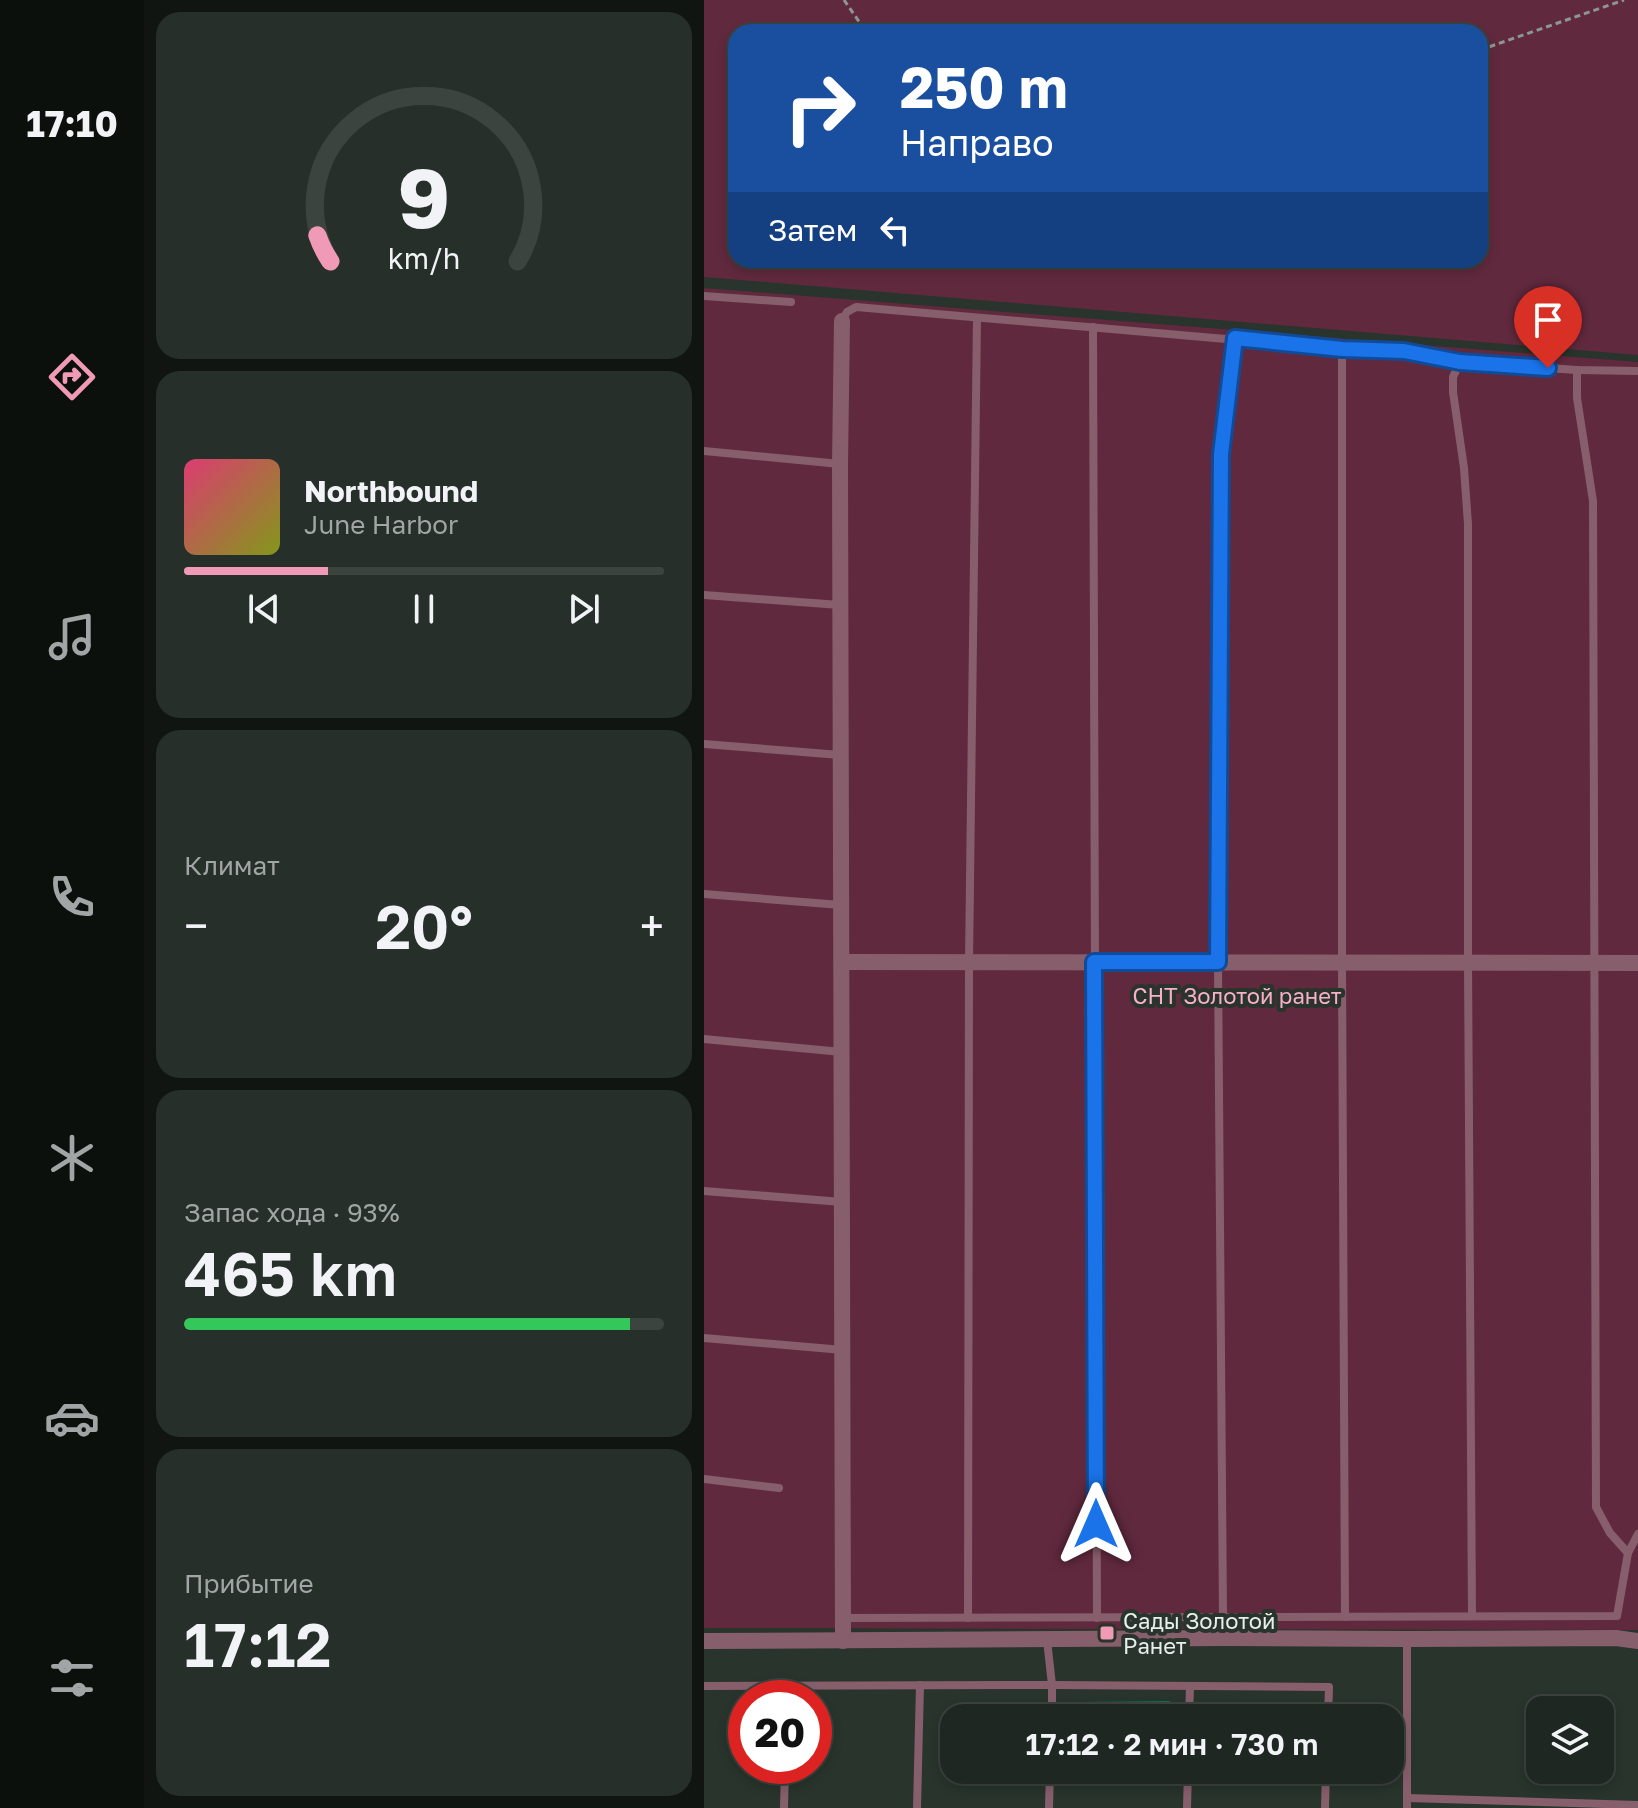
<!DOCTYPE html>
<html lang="ru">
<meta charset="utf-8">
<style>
:root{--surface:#1e2721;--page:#262f2a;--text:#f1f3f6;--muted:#a1a5a5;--line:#3c443f;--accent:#f09ab7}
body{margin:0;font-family:"Golos Text",sans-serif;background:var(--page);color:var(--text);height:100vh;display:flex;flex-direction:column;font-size:30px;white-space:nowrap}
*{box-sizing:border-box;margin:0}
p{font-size:26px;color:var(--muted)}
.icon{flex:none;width:44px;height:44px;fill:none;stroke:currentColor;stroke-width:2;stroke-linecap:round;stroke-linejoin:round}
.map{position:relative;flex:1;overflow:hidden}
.drawer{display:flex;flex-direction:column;gap:12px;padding:12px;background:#101512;width:560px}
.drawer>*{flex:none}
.hud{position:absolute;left:24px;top:24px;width:760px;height:244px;border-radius:24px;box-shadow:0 4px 12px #0003,0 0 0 2px var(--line);background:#1a4fa0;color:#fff;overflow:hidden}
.controls{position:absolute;left:822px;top:1696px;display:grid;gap:16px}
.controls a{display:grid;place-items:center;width:88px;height:88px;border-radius:16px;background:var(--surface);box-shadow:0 4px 12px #0003,0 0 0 2px var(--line);font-size:40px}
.speed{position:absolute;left:24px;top:1680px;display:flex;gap:16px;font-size:40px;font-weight:700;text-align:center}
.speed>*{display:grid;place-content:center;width:104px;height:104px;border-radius:50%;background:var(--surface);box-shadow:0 4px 12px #0003,0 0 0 2px var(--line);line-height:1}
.speed .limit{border:12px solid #d22;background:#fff;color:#111}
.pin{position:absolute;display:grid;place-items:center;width:68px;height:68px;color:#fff;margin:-82px -34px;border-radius:50% 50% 50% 0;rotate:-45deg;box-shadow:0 0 8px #0007}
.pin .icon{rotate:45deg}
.me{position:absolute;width:88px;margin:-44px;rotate:0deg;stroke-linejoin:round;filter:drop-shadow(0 0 6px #0008)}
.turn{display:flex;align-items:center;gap:28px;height:168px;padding:0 40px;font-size:36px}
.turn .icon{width:104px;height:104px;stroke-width:2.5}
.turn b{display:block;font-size:56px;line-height:68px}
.then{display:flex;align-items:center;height:76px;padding:0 40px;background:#0003;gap:16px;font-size:30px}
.big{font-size:60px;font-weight:600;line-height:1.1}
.drawer .card{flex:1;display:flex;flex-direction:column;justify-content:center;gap:12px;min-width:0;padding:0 28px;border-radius:24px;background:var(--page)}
.drawer .dial{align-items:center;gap:0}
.dial svg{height:208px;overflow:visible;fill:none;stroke:var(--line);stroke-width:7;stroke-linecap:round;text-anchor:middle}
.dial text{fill:var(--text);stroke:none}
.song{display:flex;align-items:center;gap:24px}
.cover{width:96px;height:96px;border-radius:12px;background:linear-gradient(135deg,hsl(340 70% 55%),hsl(70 70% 35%))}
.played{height:8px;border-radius:4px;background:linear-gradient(90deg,var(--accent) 30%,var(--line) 30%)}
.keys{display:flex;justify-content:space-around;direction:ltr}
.heat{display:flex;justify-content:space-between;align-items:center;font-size:44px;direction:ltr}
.charge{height:12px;border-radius:6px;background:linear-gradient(90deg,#34c759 93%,var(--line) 0)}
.trip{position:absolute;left:236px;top:1704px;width:464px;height:80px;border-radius:24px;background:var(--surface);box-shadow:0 4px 12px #0003,0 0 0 2px var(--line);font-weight:600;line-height:80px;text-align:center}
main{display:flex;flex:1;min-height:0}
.dock{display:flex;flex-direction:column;width:144px;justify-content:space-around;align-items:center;background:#0c100d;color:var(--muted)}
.dock .icon{width:56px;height:56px}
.dock .on{color:var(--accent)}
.dock b{font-size:36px;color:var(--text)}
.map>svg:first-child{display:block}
.green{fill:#61293e;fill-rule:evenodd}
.water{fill:#007c4d}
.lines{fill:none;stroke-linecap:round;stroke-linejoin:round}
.path{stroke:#8d9791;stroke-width:3;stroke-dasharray:6 4;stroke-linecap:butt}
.lane{stroke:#875f6c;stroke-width:8}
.street{stroke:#875f6c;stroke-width:16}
.route-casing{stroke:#114b97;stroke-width:20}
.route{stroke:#1a73e8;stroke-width:14}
.poi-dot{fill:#f09ab7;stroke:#28342c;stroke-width:3}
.labels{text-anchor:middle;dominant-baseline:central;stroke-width:8;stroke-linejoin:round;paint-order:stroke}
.park-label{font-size:22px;fill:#f8afc7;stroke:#28342c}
.poi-label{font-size:22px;fill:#e7efea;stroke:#28342c;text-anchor:start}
</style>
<main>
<nav class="dock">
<b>17:10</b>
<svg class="icon on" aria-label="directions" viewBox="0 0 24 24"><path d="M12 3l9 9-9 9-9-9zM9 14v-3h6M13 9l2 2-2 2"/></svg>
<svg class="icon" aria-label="music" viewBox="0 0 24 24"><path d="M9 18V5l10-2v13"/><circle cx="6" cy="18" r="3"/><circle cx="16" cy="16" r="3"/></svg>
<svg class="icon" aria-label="phone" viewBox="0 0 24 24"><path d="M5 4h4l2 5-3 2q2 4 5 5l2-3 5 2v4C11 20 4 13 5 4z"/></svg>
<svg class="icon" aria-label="climate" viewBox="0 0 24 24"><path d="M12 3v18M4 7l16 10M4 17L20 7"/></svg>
<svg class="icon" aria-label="car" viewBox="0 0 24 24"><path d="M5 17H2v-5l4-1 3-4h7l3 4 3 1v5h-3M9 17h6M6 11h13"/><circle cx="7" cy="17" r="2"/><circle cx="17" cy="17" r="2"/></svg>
<svg class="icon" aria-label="filters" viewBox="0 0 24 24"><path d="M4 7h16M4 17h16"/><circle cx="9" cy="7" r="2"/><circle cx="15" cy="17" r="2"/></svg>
</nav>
<section class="drawer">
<div class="card dial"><svg viewBox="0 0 100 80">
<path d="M14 69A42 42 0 1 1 86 69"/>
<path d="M14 69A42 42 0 0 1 9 59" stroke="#f09ab7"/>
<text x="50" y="56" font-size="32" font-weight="700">9</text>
<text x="50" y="72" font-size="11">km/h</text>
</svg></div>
<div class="card">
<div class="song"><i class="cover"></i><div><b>Northbound</b><p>June Harbor</p></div></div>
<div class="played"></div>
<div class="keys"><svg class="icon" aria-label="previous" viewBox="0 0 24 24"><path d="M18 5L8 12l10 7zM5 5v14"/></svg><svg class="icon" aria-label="pause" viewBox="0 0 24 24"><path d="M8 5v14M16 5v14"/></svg><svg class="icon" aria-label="next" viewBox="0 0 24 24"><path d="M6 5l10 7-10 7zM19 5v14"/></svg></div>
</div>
<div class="card"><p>Климат</p>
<div class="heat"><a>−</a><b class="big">20°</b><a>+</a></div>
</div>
<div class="card"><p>Запас хода · 93%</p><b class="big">465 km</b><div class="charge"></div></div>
<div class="card"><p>Прибытие</p><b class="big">17:12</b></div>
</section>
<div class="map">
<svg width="934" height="1808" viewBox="0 0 934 1808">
<rect width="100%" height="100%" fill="#28342c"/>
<g class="green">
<path d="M 0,0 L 934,0 L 934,355 L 0,277 ZM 32,32 L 776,32 L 776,260 L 32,260 Z"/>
<polygon points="0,288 934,362 934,1630 0,1628"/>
</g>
<polygon class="water" points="465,1701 475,1707 475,1718 372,1718 372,1713 378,1702"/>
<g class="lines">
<g class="path">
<polyline points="140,0 156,23 168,32"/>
<polyline points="776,50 920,0"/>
</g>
<g class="lane">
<polyline points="0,296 87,302"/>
<polyline points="138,320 143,312 152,307 638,349 700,351 756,362 873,370 934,371"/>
<polyline points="389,327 393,1618"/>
<polyline points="638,349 638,962 641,1617"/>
<polyline points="756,362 749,377 749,392 760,468 764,524 764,962 768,1616"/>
<polyline points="873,370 873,398 889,501 892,1507 906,1533 924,1553"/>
<polyline points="0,451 136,464"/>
<polyline points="0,595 136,605"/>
<polyline points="0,744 136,755"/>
<polyline points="0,894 137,905"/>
<polyline points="0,1039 138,1052"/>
<polyline points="0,1191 138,1202"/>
<polyline points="0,1338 139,1350"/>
<polyline points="0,1479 75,1488"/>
<polyline points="519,1617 514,962 517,454 531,338"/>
<polyline points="139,1618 913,1616 924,1553 934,1534"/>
<polyline points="264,1618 265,962 273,318"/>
<polyline points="343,1640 348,1685 348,1718"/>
<polyline points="0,1686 348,1685 625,1687 624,1718"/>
<polyline points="84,1698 84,1685"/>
<polyline points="485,1718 486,1686"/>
<polyline points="703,1798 934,1805"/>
<polyline points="80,1808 81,1766"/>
<polyline points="213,1808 216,1685"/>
<polyline points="345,1808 346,1770"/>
<polyline points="483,1808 484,1770"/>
<polyline points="621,1808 622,1770"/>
<polyline points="703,1808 703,1639"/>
</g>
<g class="street">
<polyline points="138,321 136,464 139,1641"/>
<polyline points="138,962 934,963"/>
<polyline points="0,1641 525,1638 703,1639 912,1638 934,1641"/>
</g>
</g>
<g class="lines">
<defs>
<polyline id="route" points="392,1524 390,962 514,962 517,454 531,338 638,349 700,351 756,362 844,368"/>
</defs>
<use href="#route" class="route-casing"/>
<use href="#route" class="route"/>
</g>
<rect class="poi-dot" x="395" y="1625" width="16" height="16" rx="4"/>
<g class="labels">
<g class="park-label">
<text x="533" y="995">СНТ Золотой ранет</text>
</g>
<g class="poi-label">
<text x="419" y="1620">Сады Золотой<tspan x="419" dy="25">Ранет</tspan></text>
</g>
</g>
</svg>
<div class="controls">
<a><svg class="icon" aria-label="layers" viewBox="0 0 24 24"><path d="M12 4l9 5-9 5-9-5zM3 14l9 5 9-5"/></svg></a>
</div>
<div class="speed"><div class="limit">20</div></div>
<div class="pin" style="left:844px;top:368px;background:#d93025"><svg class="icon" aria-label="arrive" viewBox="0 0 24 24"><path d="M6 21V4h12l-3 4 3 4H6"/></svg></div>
<svg class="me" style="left:392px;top:1524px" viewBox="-20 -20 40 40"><path d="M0-17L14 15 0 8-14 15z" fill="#1a73e8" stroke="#fff" stroke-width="4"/></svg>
<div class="trip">17:12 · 2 мин · 730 m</div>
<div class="hud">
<div class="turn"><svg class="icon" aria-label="right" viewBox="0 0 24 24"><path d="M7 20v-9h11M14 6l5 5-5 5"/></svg><div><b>250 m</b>Направо</div></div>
<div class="then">Затем<svg class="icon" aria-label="left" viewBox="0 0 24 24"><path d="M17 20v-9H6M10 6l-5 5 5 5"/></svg></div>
</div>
</div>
</main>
